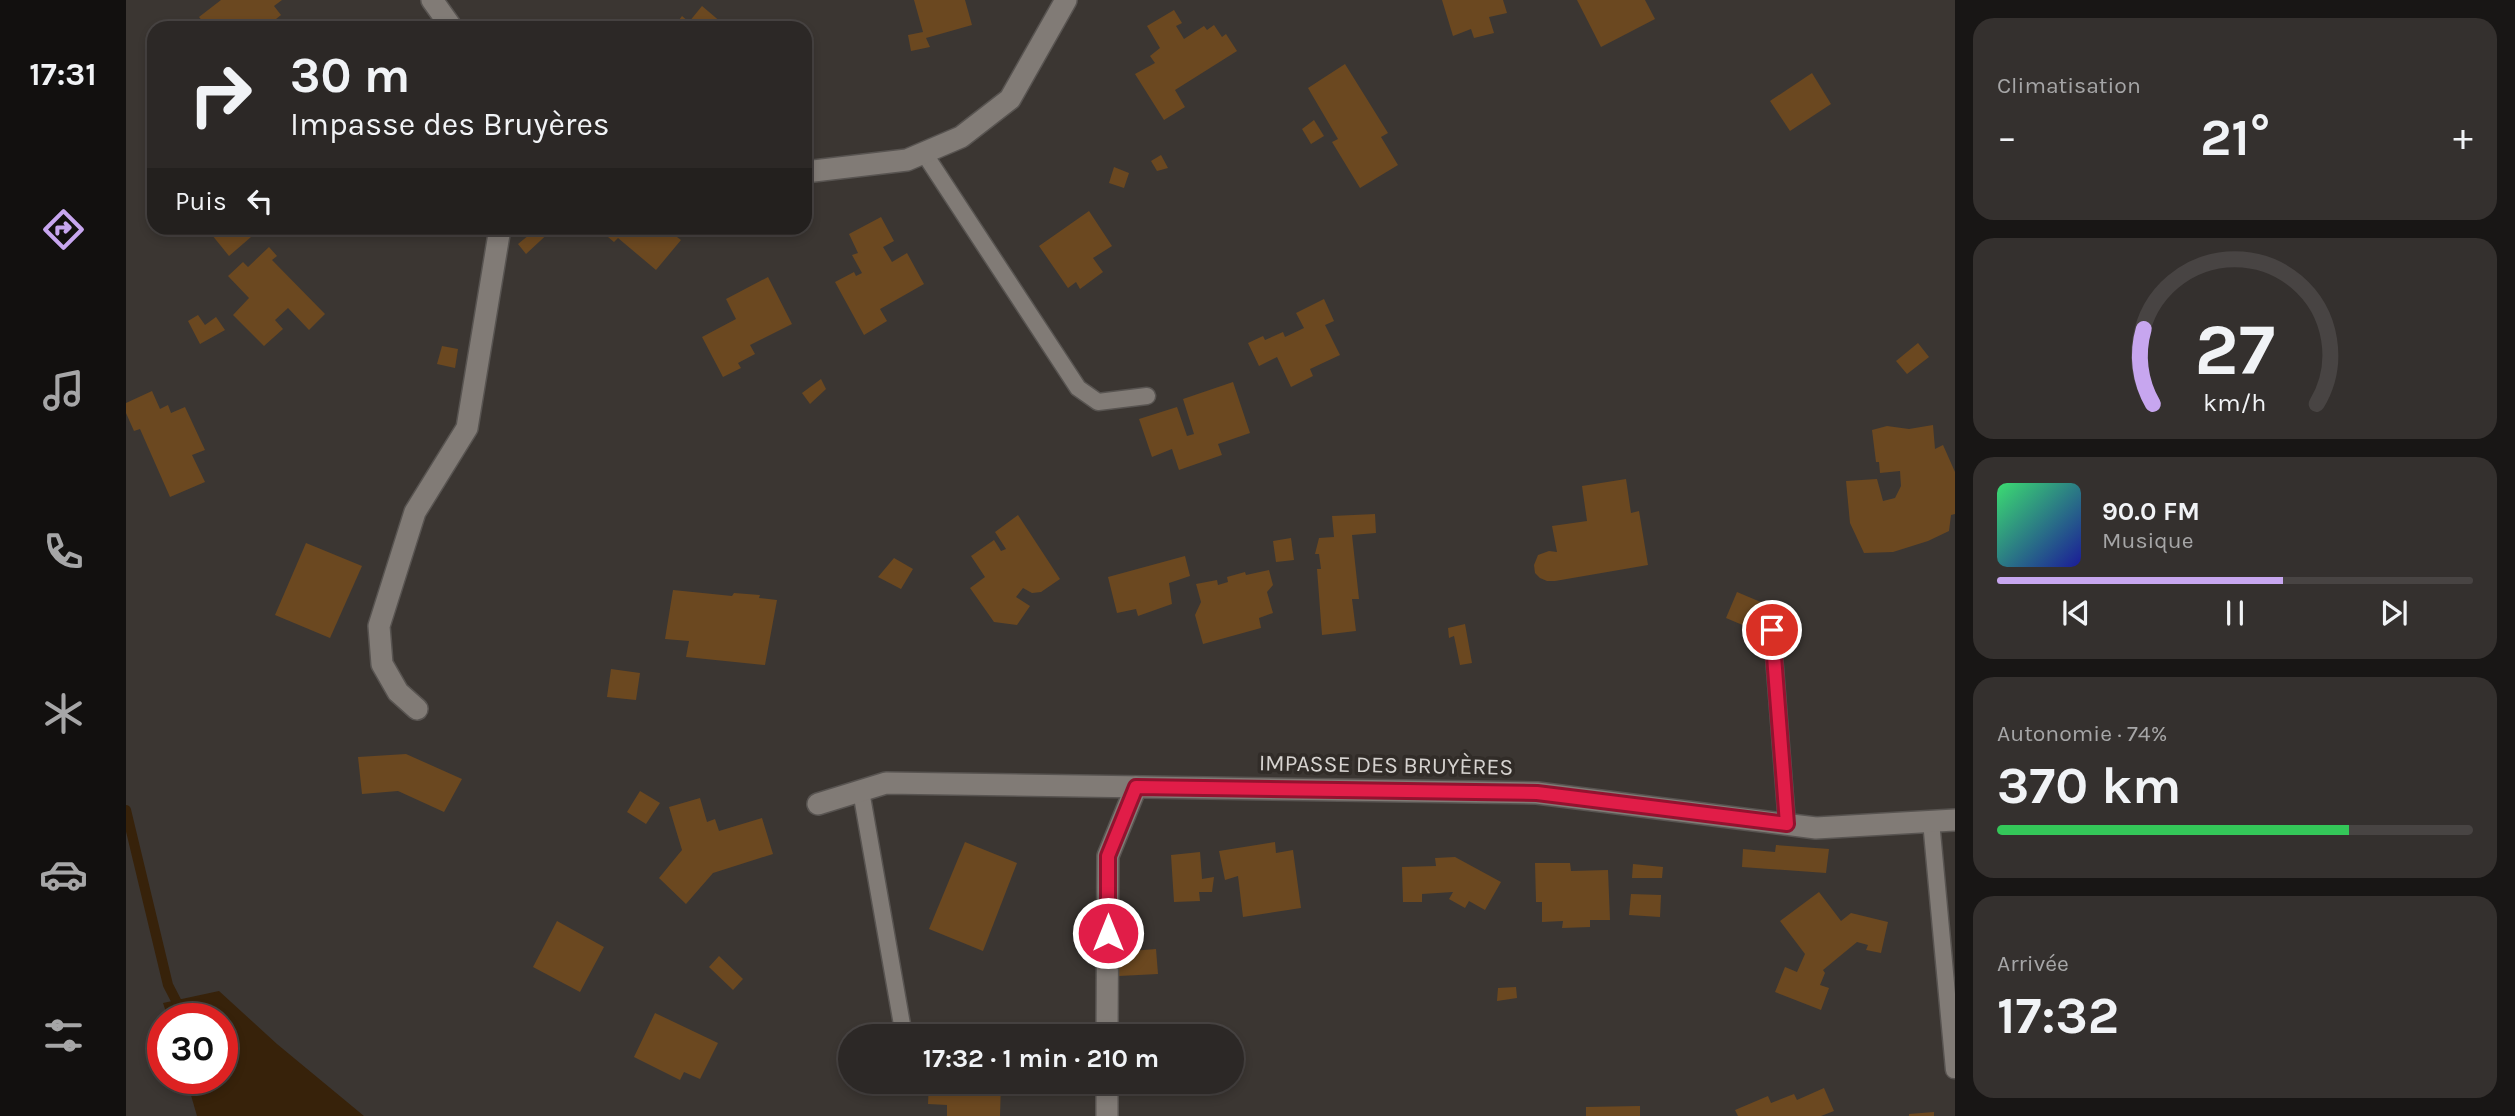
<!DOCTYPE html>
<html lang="fr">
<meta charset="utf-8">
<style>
:root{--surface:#2c2826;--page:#34302e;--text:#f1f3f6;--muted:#a6a6a7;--line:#484443;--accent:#c7a6ef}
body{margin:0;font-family:Karla,sans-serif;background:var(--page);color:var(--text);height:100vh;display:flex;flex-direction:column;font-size:26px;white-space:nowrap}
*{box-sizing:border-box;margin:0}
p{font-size:23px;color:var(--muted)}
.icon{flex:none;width:38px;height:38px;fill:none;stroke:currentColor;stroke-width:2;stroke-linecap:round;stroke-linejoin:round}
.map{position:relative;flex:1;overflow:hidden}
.drawer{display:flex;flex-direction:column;gap:18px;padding:18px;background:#181615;width:560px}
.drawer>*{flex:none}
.top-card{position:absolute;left:21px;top:21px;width:665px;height:214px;border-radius:21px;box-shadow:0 4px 10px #0003,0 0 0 2px var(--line);background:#2c2826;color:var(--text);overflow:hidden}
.speed{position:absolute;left:21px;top:1003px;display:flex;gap:14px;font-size:35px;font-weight:700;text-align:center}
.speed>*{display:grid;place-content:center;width:91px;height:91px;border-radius:50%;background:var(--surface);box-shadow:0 4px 10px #0003,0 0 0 2px var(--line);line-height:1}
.speed .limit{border:10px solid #d22;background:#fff;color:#111}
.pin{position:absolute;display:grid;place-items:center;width:60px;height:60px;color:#fff;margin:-30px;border:4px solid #fff;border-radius:50%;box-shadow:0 2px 7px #0007}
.me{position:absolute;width:77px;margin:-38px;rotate:0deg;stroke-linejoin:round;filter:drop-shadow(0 0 5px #0008)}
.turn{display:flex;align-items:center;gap:24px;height:147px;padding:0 28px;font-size:32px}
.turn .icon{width:91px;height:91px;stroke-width:2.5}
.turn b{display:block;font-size:49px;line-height:60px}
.then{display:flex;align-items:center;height:66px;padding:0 28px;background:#0003;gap:14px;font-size:26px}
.big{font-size:52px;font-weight:700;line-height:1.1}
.drawer .widget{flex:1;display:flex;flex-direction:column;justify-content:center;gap:10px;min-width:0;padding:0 24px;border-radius:21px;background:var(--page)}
.drawer .dial{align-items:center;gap:0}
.dial svg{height:182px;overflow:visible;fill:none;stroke:var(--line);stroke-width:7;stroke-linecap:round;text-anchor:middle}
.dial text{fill:var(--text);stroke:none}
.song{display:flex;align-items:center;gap:21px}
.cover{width:84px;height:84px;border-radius:10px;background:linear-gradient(135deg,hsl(140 70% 55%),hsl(240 70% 35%))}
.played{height:7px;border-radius:4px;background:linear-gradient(90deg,var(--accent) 60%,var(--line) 60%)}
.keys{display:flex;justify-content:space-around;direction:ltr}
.heat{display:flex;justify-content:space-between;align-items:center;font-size:38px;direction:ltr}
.charge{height:10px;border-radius:5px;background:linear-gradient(90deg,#34c759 74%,var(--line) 0)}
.trip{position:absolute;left:712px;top:1024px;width:406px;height:70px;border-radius:35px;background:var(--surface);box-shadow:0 4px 10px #0003,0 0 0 2px var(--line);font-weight:700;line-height:70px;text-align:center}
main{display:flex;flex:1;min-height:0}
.dock{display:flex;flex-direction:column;width:126px;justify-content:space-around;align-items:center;background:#12100f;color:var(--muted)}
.dock .icon{width:49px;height:49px}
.dock .current{color:var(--accent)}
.dock b{font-size:32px;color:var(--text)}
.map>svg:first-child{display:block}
.water{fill:#37220a}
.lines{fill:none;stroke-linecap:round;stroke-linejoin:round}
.stream{stroke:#37220a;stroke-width:10}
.building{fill:#6b4820}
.lane-casing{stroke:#585451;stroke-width:19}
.street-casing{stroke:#585451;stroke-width:24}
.lane{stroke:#817b76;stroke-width:16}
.street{stroke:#817b76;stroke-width:21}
.route-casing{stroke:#92132f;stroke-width:18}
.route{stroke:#e11d48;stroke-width:12}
.labels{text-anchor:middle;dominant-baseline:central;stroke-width:7;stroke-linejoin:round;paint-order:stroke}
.street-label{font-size:23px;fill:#d6d3d0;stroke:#312c28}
</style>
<main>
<nav class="dock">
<b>17:31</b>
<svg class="icon current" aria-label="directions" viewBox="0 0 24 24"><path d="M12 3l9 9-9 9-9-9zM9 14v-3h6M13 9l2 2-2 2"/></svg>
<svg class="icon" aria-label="music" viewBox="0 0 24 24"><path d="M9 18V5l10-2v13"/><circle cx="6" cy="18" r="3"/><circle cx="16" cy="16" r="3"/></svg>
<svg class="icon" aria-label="phone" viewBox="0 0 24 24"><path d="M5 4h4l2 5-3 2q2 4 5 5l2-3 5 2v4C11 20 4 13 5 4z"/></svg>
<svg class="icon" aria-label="climate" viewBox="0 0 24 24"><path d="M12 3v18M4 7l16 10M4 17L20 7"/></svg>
<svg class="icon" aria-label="car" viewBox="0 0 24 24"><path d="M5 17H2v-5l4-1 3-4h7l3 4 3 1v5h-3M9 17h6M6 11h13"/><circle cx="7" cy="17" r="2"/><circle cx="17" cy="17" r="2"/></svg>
<svg class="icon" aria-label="filters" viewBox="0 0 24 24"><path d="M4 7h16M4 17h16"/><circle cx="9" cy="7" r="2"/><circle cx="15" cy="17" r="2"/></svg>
</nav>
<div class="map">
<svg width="1829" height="1116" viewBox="0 0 1829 1116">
<rect width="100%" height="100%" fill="#3b3632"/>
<polygon class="water" points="93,991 151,1044 238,1116 71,1116 60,1078 96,1078 96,1018 42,1018 37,1003"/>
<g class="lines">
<polyline class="stream" points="0,810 42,985 59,1018"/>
</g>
<g class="building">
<polygon points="95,0 156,0 148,6 155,15 139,28 132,20 122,28 82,28 73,17"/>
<polygon points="788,0 839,0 846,25 800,38 804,47 785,51 782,35 797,32"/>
<polygon points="1316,0 1377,0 1381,13 1363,17 1368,33 1348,38 1345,29 1327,36"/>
<polygon points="1451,0 1519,0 1529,19 1475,47"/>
<polygon points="576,6 596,23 592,28 547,28 556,16 563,22"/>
<polygon points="1048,10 1056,23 1050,26 1058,39 1078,26 1081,30 1088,25 1096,37 1100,34 1111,51 1049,90 1059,107 1038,120 1009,74 1029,63 1024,56 1034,48 1021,26"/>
<polygon points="1219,64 1262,133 1255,137 1272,165 1234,188 1206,142 1212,139 1182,88"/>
<polygon points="1686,73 1705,104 1664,131 1644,101"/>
<polygon points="1188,120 1198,136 1185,144 1176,129"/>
<polygon points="1035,155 1042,168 1031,171 1025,161"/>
<polygon points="988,167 1003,173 998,188 983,183"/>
<polygon points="963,211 986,246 967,258 977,272 954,289 950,282 942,288 913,246"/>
<polygon points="755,217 768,241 757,247 766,262 781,253 798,284 754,309 761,321 738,335 709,282 728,272 730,276 736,273 726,255 732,253 723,234"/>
<polygon points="85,228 118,228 125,237 103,256 82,230"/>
<polygon points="395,228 428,228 400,254 392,244 403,235"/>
<polygon points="480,228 539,228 555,240 530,270 492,238 488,242 476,232"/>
<polygon points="143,247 151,256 146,260 199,314 183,330 162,308 149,320 157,329 138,346 107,315 123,298 102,276 117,262 122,267"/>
<polygon points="642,277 666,324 624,345 629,354 612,363 615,368 597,377 576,337 610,319 600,299"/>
<polygon points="1198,299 1208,321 1199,325 1214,355 1184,369 1187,376 1165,387 1151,357 1133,366 1122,343 1137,336 1139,340 1157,332 1159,337 1178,328 1170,313"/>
<polygon points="72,315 79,325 90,317 99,330 74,344 62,321"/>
<polygon points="1792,343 1803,357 1781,374 1770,361"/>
<polygon points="316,346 332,349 329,368 311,364"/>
<polygon points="695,379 700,389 684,404 676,393"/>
<polygon points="1107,382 1124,433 1092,444 1096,455 1053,470 1046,449 1026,457 1013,419 1051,407 1061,436 1068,434 1057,399"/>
<polygon points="26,391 34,409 42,405 45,413 59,407 79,450 66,455 79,482 44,497 14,429 8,431 0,413 0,403"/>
<polygon points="1807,425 1809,449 1817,445 1829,472 1829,514 1825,515 1823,531 1802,541 1767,552 1738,553 1724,523 1720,481 1751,479 1757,501 1769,498 1775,486 1774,471 1754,473 1753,462 1750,462 1746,430 1761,426 1783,429"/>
<polygon points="1500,479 1505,513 1513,511 1522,565 1429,581 1421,581 1414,578 1409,573 1408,565 1412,555 1423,551 1431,552 1426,526 1461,521 1456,486"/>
<polygon points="1249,514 1250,533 1226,535 1233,599 1226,599 1230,631 1196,635 1191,569 1195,569 1193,554 1189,554 1193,538 1208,537 1206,516"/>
<polygon points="892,515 934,579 915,592 906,593 897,588 890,597 904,606 891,625 868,622 844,588 859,577 845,556 868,540 875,551 880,549 869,532"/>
<polygon points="1165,538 1168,560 1150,562 1147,541"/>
<polygon points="180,543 236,566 204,638 149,615"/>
<polygon points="1059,556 1064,576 1043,583 1046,604 1012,616 1010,609 991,613 982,577"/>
<polygon points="768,558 787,569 775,589 752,577"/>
<polygon points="1143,570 1147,585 1141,592 1147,613 1133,618 1135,628 1077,644 1069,615 1075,602 1070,584 1091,580 1092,585 1102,582 1101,577 1119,572 1120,575"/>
<polygon points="547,590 606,596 608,593 634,595 633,598 651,600 639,665 560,657 563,641 539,639"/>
<polygon points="1611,592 1637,603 1626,629 1600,618"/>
<polygon points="1339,624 1346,663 1334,665 1328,636 1323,638 1322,628"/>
<polygon points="485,669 514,673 510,700 481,697"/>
<polygon points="280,754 336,779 318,812 272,791 236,794 232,757"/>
<polygon points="514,791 534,803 520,824 501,812"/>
<polygon points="574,798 581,822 589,819 593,831 636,818 647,854 587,873 560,904 533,878 556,850 543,807"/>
<polygon points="839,842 891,863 857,951 803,929"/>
<polygon points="1149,842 1150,853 1167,850 1175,908 1117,917 1112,876 1099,880 1093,851"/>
<polygon points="1650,845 1703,849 1700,873 1616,867 1617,849 1649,852"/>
<polygon points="1074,852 1076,879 1088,877 1086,892 1073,892 1074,901 1048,902 1045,855"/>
<polygon points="1329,857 1375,882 1359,910 1343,901 1339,908 1323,899 1327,892 1296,894 1296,902 1277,902 1276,867 1310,866 1309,858"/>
<polygon points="1409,863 1444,863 1445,871 1482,870 1484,920 1464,920 1464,927 1436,928 1437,921 1416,922 1416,902 1410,902"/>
<polygon points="1507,864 1537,867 1536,878 1506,878"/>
<polygon points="1693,892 1715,921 1725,913 1762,922 1755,953 1740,950 1742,945 1731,942 1697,970 1699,973 1694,985 1703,988 1695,1010 1649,992 1659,967 1671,972 1679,954 1654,921"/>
<polygon points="1505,894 1535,895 1534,917 1503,915"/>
<polygon points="431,921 478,947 454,992 407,967"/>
<polygon points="1030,949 1032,974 993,976 992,952"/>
<polygon points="593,956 617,979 607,990 583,967"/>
<polygon points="1390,987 1391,998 1371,1001 1372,988"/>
<polygon points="529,1013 592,1043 574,1079 558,1072 554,1080 508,1057"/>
<polygon points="803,1082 875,1082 874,1116 821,1116 821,1105 802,1104"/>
<polygon points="1698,1088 1708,1111 1695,1116 1612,1116 1609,1110 1642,1096 1645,1103 1668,1094 1671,1100"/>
<polygon points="1514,1106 1514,1116 1460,1116 1460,1107"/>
<polygon points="1808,1112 1808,1116 1783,1116 1783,1114"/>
</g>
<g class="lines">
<defs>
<g id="lane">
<polyline points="798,153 952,388 972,402 1021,396"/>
<polyline points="1646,630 1661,824"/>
<polyline points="735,791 778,1036"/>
<polyline points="1805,821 1828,1070"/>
</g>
<g id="street">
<polyline points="306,0 326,28"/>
<polyline points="679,172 781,160 835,137 884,99 940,0"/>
<polyline points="291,709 272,692 256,664 253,626 289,512 341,428 374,228"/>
<polyline points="692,804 760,783 1411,793 1690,828 1829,820"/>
<polyline points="981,1036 982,856 1010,787"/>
<polyline points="981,1116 981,1082"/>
</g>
</defs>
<use href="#lane" class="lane-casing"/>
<use href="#street" class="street-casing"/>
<use href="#lane" class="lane"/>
<use href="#street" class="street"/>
</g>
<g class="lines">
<defs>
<polyline id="route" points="982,933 982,856 1010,787 1411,793 1661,824 1646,630"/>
</defs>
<use href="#route" class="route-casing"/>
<use href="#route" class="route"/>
</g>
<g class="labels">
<g class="street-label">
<text transform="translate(1260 765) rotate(1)">IMPASSE DES BRUYÈRES</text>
</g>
</g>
</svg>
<div class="speed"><div class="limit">30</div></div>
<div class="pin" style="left:1646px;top:630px;background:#d93025"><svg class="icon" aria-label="arrive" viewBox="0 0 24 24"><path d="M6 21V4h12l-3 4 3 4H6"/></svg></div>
<svg class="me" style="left:982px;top:933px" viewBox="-20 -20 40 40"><circle r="17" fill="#e11d48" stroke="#fff" stroke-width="3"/><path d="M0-11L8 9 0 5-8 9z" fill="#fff"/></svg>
<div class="trip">17:32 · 1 min · 210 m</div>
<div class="top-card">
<div class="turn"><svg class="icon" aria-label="right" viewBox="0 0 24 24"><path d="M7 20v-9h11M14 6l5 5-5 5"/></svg><div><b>30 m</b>Impasse des Bruyères</div></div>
<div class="then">Puis<svg class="icon" aria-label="left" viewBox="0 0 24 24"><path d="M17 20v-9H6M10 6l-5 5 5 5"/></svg></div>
</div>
</div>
<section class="drawer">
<div class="widget"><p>Climatisation</p>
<div class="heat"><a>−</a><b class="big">21°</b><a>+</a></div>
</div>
<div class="widget dial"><svg viewBox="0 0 100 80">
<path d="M14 69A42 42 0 1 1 86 69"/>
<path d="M14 69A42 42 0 0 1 10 36" stroke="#c7a6ef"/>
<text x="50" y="56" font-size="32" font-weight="700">27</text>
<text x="50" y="72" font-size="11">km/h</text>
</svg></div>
<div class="widget">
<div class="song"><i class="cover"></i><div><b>90.0 FM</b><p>Musique</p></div></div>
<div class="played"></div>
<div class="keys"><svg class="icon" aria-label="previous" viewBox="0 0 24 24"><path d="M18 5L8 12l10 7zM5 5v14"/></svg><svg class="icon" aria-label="pause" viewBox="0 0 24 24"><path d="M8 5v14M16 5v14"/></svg><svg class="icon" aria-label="next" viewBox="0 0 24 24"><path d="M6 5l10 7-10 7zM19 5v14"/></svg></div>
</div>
<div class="widget"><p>Autonomie · 74%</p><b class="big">370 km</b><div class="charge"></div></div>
<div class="widget"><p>Arrivée</p><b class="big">17:32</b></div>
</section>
</main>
